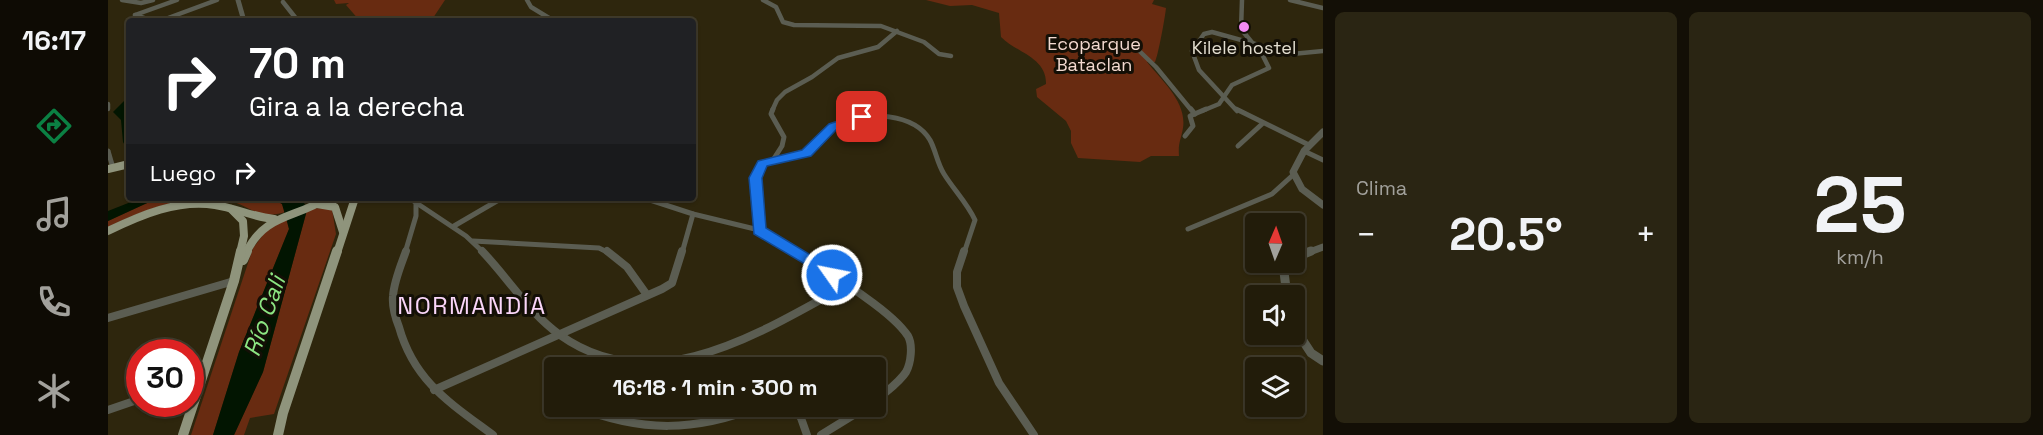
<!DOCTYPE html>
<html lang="es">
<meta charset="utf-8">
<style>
:root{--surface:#221c0a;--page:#2a2513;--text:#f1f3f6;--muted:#a2a19c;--line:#3f3a2b;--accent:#0b8043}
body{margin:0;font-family:"Space Grotesk",sans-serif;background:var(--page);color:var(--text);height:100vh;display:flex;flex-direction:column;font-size:22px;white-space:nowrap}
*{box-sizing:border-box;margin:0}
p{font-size:20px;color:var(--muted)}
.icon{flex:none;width:33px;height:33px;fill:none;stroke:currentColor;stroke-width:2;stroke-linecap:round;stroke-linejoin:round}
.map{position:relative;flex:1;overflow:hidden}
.sheet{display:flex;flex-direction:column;gap:12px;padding:12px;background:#130f06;width:720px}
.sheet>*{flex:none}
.guide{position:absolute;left:18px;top:18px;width:570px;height:183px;border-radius:6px;box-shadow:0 2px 4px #0004,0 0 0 2px var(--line);background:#202124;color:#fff;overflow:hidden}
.needle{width:39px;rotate:2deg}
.controls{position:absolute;left:1137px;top:213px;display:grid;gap:12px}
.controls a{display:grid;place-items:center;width:60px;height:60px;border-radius:6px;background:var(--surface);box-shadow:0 2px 4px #0004,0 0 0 2px var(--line);font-size:30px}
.speed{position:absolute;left:18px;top:339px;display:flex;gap:12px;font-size:30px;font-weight:700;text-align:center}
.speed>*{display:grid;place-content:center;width:78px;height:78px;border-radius:50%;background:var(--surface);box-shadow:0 2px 4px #0004,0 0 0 2px var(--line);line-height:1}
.speed .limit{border:9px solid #d22;background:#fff;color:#111}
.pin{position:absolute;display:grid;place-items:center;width:51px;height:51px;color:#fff;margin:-26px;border-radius:12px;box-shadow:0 3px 9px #0006}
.me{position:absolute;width:66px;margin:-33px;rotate:303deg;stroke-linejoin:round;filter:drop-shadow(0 0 4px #0008)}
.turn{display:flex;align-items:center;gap:21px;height:126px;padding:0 24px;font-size:27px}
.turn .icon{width:78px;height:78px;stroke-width:2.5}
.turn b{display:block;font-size:42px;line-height:51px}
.then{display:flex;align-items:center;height:57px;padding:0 24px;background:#0003;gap:12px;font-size:22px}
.big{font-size:45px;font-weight:800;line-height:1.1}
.sheet .widget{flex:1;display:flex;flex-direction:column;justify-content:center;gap:9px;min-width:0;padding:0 21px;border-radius:9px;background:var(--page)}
.sheet .dial{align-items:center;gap:0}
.dial b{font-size:78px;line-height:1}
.heat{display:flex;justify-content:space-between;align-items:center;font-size:33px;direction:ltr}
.sheet .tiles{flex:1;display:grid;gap:12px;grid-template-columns:repeat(2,1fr)}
.trip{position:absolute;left:436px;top:357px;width:342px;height:60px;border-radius:6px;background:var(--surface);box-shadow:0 2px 4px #0004,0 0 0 2px var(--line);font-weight:800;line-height:60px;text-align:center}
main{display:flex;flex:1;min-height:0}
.menu{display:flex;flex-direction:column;width:108px;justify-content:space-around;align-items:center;background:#0e0b04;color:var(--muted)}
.menu .icon{width:42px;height:42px}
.menu .active{color:var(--accent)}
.menu b{font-size:27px;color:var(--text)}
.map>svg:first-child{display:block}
.green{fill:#682b11}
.water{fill:#021501}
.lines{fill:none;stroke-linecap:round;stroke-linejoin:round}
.minor-far2{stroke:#5b5d52;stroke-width:4.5}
.minor-far1{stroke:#5b5d52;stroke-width:5}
.minor{stroke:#5b5d52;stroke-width:8}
.tertiary-far2{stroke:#5b5d52;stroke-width:5}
.tertiary-far1{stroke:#5b5d52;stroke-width:7}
.tertiary{stroke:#5b5d52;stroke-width:9}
.primary-far1{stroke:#8f947c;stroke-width:8}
.primary{stroke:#8f947c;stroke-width:10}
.route{fill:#1a73e8;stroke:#114b97;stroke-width:1.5}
.poi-dot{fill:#f28af3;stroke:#130f06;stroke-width:2}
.labels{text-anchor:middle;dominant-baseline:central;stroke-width:6;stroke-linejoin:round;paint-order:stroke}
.far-park-label{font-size:18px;fill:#f3dad0;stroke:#130f06}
.far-poi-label{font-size:18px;fill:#e2ddcf;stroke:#130f06}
.neighbourhood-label{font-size:24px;letter-spacing:1.5px;fill:#fad6f9;stroke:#130f06}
.water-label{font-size:24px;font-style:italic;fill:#8ce582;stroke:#130f06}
</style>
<main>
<nav class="menu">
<b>16:17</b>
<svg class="icon active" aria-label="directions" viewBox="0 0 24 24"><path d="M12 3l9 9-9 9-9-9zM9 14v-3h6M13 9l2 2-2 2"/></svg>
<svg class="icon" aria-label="music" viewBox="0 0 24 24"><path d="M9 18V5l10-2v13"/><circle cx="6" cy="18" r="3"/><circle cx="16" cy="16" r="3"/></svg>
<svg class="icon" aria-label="phone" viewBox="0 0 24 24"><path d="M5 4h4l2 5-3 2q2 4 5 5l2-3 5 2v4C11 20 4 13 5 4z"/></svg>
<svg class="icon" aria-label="climate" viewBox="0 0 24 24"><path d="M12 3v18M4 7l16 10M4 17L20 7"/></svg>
</nav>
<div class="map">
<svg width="1215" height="435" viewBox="0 0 1215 435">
<rect width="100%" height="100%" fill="#2e260d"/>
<g class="green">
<polygon points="226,0 337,0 323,21 252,21 238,5 241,3 228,4"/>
<path d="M 818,0 L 1046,0 L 1044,4 L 1058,8 C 1057,18 1050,56 1047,62 L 1039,62 C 1054,81 1079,102 1075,128 C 1073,140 1070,142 1071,156 L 1043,156 L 1032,162 L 970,158 L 963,143 L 963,131 L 958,121 L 929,97 L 928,89 L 938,84 C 939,57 907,52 893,37 L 891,13 L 864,5 L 842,6 Z"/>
<path d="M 50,198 L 164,198 L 174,204 L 177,212 C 147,222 139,201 112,199 C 71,196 36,210 0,227 L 0,221 Z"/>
<polygon points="204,208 224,209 228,234 166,414 142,418 136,435 126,435 155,372 199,210"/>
<polygon points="179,217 181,229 131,352 105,435 83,435 145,248 158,231"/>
</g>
<g class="water">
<polygon points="21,96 21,106 18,109 21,117 21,152 15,142 13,120 5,112"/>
<polygon points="33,198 50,198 0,221 0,211"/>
<polygon points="164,198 194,198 199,210 155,372 126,435 105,435 131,352 181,229 174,204"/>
</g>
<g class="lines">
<g class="minor-far2">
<polyline points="14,0 33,3 45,0"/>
<polyline points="419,0 423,7 446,21"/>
<polyline points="655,0 668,7 675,22 686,25 773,26 816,42 831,54 843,56"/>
<polyline points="1182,0 1215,8"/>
<polyline points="175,2 190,21"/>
<polyline points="27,15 69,0"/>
<polyline points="27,15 45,21"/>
<polyline points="52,21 109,0"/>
<polyline points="1022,42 1048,67 1084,111"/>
<polyline points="0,104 0,109"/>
<polyline points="664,111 669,100 677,92 704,77 730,58 770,47 789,31"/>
<polyline points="1094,111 1111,104 1124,85 1161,68 1155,56 1133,29 1134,0"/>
<polyline points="1129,111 1091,70 1084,51 1096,34 1104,32 1184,54 1215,51"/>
</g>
<g class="minor-far1">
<polyline points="665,109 663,114 676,137 674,146 665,160"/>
<polyline points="1083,109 1087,114"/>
<polyline points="1128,109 1201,145"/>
<polyline points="1077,136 1085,126 1082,116 1098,109"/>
<polyline points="1130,146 1154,124"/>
<polyline points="0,151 5,168"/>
<polyline points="1196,151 1215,160"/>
<polyline points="301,198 358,236 376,253"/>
<polyline points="536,198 585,214 651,230 688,253"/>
<polyline points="346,226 394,198"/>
<polyline points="1080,229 1164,194 1185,175"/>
<path d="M 651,230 C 649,208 642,183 654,164 C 668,160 686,160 699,152 C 712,144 718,130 733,123 C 759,111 806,113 822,140 C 828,151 829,163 836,174 C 846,190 859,203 867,220 L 856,253"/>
<polyline points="365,241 491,248 501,253"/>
<polyline points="297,253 308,216 308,204"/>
<polyline points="574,253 585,214"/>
</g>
<g class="minor">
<path d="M 298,251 C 293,265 286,281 285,296 C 284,307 287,317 291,327 C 306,381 342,403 385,435"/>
<path d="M 374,251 C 400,278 421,313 452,335 C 546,402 653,332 739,285"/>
<polyline points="499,251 519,267 539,295"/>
<path d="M 685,251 C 715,270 782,308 800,336 C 805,345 803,363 798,372 C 791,383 777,392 768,401"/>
<polyline points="856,251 849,272 849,287 856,306 891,383 926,435"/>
<polyline points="0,318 126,281"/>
<polyline points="82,382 94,378"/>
<polyline points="326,390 554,289 564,283 574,251"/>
<polyline points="441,392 447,396"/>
<path d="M 467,406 C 533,433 587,432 653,406"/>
<polyline points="685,406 693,418 699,435"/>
<polyline points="0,410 32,399"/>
<polyline points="713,435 760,406"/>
</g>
<polyline class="tertiary-far2" points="130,0 136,21"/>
<g class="tertiary-far1">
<polyline points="1215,132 1196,151 1185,172 1194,189 1215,205"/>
<polyline points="1199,253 1215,247"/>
</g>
<g class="tertiary">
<polyline points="1186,258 1203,251"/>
<polyline points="1179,296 1176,272 1180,262"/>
<polyline points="1186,327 1203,353 1215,361"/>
</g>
<g class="primary-far1">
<polyline points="0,169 21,164"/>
<polyline points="209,204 227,207 235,232"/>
<polyline points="123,209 135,221 136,236 132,253"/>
<path d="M 0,231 C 33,215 70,199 107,205 C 127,208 146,217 166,219"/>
<path d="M 138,253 C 157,213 187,219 219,198"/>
<polyline points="229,253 247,198"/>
</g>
<g class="primary">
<polyline points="135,260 139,251"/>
<polyline points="75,435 126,281 133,251"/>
<polyline points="170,435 175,413 229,251"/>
</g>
</g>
<polygon class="route" points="754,113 758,114 758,119 729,129 703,156 659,166 654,178 658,228 729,271 731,275 729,279 724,280 646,234 641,178 650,161 694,150 721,124"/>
<circle class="poi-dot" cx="1136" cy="27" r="6"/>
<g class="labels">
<g class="far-park-label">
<text x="986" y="43">Ecoparque<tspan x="986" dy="21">Bataclan</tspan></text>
</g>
<g class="far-poi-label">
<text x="1136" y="47">Kilele hostel</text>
</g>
<g class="neighbourhood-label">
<text x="364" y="305">NORMANDÍA</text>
</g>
<g class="water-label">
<text transform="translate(156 316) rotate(-71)">Río Cali</text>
</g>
</g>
</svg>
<div class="controls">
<a><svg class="needle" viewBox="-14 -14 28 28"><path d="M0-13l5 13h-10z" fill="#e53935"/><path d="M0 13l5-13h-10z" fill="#a2a19c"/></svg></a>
<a><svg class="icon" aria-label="sound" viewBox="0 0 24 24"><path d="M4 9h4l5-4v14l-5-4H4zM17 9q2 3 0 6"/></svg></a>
<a><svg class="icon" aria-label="layers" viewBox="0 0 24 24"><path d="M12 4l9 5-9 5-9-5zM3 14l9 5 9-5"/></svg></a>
</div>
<div class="speed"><div class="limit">30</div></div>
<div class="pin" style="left:754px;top:117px;background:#d93025"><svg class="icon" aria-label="arrive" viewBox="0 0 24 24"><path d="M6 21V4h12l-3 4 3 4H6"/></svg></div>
<svg class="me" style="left:724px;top:275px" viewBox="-20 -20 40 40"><circle r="17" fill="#1a73e8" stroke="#fff" stroke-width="3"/><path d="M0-11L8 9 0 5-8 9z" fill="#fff"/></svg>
<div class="trip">16:18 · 1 min · 300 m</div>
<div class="guide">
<div class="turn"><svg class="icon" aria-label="right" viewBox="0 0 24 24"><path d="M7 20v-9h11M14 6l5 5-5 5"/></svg><div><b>70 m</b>Gira a la derecha</div></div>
<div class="then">Luego<svg class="icon" aria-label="right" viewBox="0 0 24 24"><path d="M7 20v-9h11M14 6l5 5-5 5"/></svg></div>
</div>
</div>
<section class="sheet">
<div class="tiles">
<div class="widget"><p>Clima</p>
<div class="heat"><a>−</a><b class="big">20.5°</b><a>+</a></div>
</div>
<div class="widget dial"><b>25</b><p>km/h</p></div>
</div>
</section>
</main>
